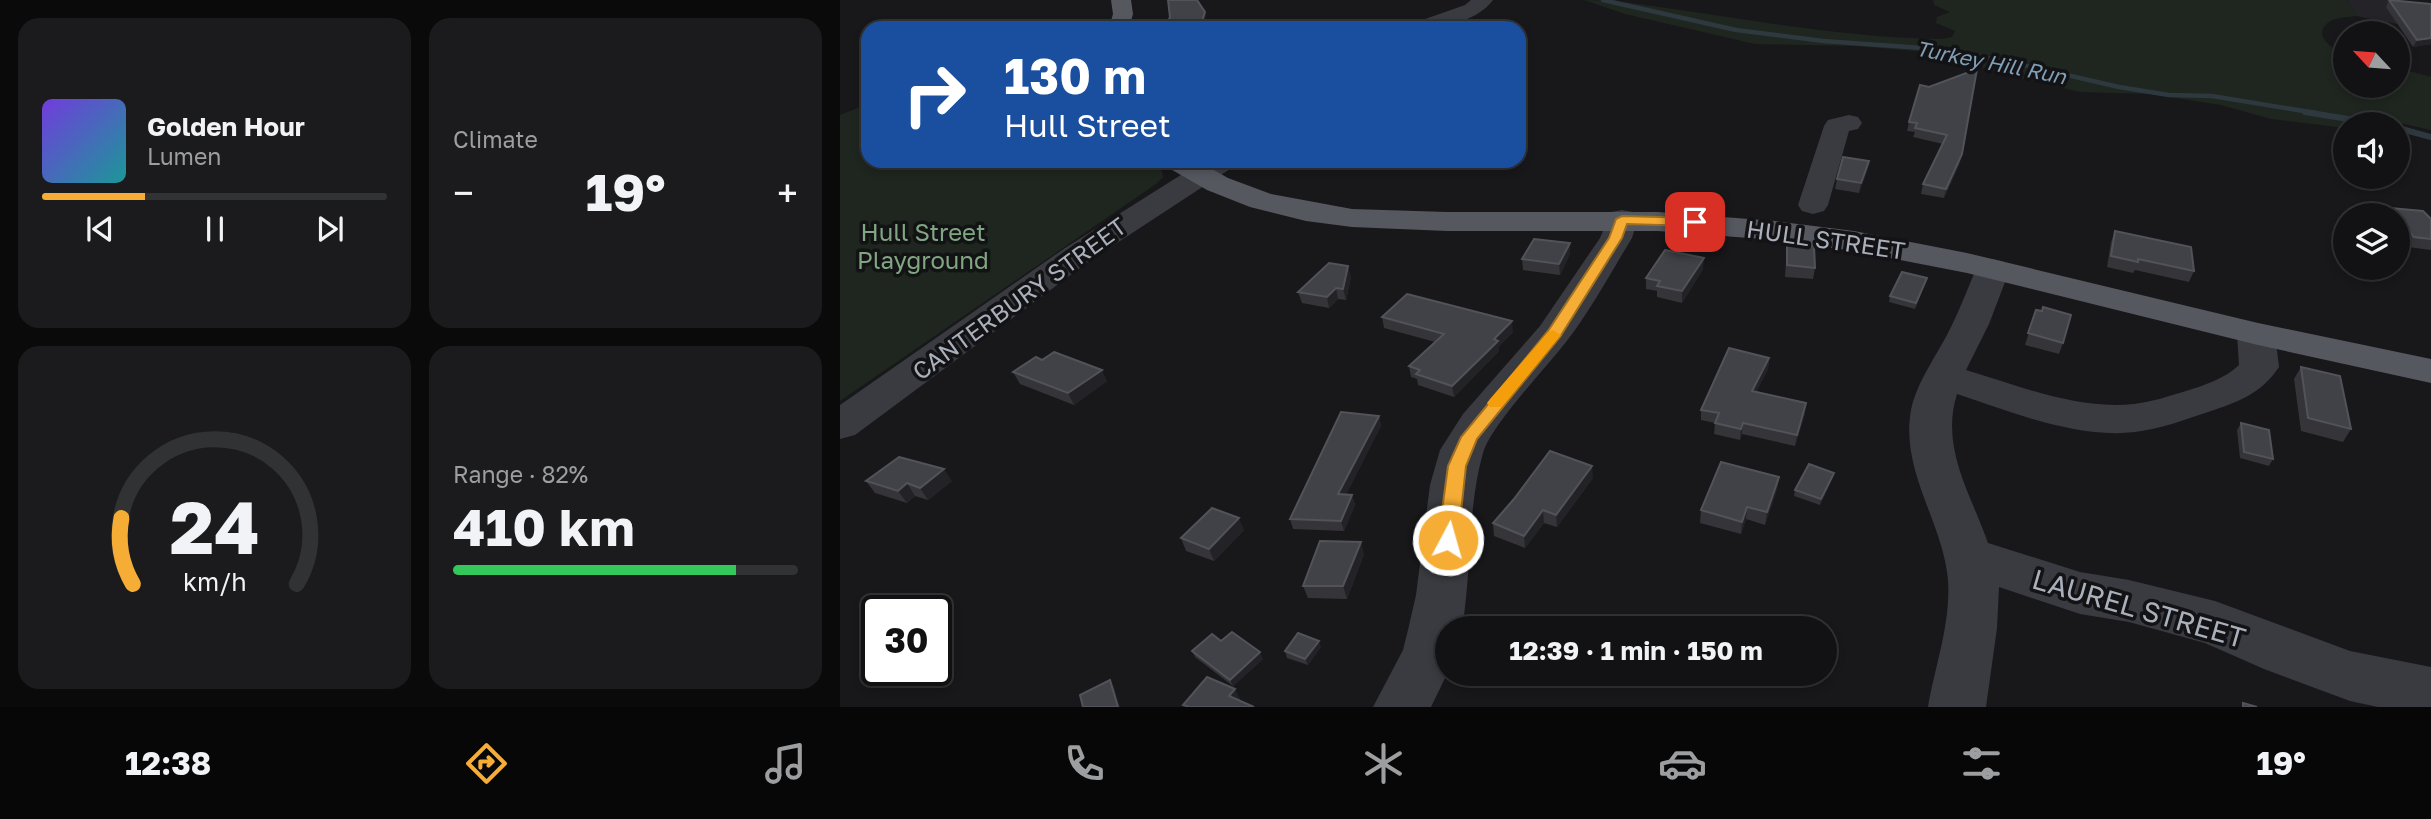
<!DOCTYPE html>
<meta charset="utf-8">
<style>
:root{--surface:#121214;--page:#1b1b1d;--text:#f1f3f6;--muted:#9c9ea0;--line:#313234;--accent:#f6ad35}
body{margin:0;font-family:"Golos Text",sans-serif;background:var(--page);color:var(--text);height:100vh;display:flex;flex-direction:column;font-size:26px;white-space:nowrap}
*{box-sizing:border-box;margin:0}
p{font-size:23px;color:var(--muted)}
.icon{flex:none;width:38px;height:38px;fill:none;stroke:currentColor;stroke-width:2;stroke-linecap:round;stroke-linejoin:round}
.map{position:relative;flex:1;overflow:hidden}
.side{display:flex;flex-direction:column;gap:18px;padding:18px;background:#0a0a0b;width:840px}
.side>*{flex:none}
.banner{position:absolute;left:21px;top:21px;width:665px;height:147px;border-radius:21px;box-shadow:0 4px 10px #0003,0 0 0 2px var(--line);background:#1a4fa0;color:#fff;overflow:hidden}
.needle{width:46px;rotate:296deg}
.tools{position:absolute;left:1493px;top:21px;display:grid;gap:14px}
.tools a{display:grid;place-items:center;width:77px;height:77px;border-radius:50%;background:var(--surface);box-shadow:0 4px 10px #0003,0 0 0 2px var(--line);font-size:35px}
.speed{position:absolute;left:21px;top:595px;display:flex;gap:14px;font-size:35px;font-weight:700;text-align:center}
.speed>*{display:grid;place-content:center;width:91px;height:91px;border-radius:50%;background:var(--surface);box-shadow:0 4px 10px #0003,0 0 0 2px var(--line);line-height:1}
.speed .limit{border:4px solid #111;border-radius:10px;background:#fff;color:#111}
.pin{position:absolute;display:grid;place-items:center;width:60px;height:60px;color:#fff;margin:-30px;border-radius:14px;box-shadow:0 4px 10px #0006}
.me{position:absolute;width:77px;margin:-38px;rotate:6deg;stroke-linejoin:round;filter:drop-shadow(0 0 5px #0008)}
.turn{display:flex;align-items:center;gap:24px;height:147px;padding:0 28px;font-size:32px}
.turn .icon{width:91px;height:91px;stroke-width:2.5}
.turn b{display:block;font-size:49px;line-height:60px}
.big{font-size:52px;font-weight:700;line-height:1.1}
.side .widget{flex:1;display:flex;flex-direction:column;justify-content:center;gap:10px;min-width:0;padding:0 24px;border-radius:21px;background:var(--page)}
.side .dial{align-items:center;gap:0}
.dial svg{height:182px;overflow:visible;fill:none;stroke:var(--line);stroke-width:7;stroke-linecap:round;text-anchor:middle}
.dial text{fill:var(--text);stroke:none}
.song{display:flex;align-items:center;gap:21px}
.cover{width:84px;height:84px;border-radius:10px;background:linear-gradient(135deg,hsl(260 70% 55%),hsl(180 70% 35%))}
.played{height:7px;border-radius:4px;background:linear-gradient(90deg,var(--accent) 30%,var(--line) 30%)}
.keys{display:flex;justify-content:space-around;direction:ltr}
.heat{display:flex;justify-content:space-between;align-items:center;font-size:38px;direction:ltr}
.charge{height:10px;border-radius:5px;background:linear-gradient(90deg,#34c759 82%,var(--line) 0)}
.side .tiles{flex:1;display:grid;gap:18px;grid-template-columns:repeat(2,1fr)}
.trip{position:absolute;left:595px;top:616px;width:402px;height:70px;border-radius:35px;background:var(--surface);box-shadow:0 4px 10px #0003,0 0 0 2px var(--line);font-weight:700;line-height:70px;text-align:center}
.tabs{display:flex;height:112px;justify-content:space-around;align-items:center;background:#070708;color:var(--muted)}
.tabs .icon{width:49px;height:49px}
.tabs .current{color:var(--accent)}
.tabs b{font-size:32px;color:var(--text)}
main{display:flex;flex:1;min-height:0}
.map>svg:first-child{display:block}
.built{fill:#242428}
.green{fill:#1e261f}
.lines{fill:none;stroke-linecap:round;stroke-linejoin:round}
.stream-far1{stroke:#2e383f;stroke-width:4.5}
.stream{stroke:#2e383f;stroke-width:6}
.minor{fill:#393b40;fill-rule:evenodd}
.major{fill:#55585f;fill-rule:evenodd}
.wall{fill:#343439}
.shaded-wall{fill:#232327}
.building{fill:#414247;stroke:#515359;stroke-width:2}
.route{fill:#f6ad35;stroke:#a07022;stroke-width:2}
.slow{fill:#f59e0b}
.labels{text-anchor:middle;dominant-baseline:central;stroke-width:7;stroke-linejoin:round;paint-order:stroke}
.far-water-label{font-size:21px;font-style:italic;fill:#819fb6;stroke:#131316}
.park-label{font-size:24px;fill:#81a682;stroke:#131316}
.street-label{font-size:24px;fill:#aab0bb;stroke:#131316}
.near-street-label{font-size:28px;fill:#aab0bb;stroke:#131316}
</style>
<main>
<section class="side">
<div class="tiles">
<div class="widget">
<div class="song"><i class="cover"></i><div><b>Golden Hour</b><p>Lumen</p></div></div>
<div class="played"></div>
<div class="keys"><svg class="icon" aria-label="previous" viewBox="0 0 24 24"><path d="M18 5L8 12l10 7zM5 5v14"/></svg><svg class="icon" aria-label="pause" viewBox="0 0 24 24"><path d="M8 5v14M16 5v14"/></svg><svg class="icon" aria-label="next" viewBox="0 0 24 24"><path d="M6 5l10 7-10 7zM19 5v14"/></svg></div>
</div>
<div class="widget"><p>Climate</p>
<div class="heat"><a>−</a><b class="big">19°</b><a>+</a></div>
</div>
<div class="widget dial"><svg viewBox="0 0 100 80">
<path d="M14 69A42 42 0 1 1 86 69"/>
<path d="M14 69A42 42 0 0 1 9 40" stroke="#f6ad35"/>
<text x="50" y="56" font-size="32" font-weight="700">24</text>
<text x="50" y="72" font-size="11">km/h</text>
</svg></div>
<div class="widget"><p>Range · 82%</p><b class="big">410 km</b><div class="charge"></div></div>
</div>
</section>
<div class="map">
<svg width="1591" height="707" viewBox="0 0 1591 707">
<rect width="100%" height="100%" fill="#18181b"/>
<polygon class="built" points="1507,0 1551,0 1591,4 1567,26 1517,16"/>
<g class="green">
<path d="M 744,0 C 784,0 822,8 861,13 C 940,25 1021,38 1101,39 L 1112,37 L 1115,31 L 1096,23 L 1097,17 L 1110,12 L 1094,5 L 1093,0 L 1507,0 L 1517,16 C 1508,17 1496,17 1489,22 C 1471,35 1493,50 1505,53 L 1505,86 L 1558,86 L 1558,68 L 1591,77 L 1591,130 L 1533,117 L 1534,121 L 1542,124 L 1505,124 L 1505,128 L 1431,119 L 1381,105 L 1310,94 L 1240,92 L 1154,72 L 1143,68 L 1142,64 L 1151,60 L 1126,55 L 1015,46 L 915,44 L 785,14 Z"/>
<polygon points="28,104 28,161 309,161 322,171 323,177 316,184 0,401 0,115"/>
</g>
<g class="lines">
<polyline class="stream-far1" points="763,0 896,30 983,41 1097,49 1170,62 1279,87 1329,95 1372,96 1476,113"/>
<g class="stream">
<polyline points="1465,112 1539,124"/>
<polyline points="1558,128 1591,137"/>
</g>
<g class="minor">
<path d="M 631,0 L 653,0 C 634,25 596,28 568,28 L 571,24 L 625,5 Z"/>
<polygon points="1009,115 1018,117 1022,123 1018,129 1009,131 988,205 984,211 973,214 962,211 958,205 984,126 988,120"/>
<polygon points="363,161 397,161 393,167 248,262 15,435 0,439 0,405 225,248"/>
<path d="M 782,210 L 793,212 L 798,219 L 792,238 C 771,272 751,310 726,342 C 706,368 651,425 643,453 C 627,509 632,571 622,628 L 607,628 L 607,674 L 591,707 L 533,707 L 563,650 L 568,630 L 576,595 L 590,485 L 600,450 L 623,414 L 700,326 L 760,238 L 771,212 Z"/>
<path d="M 1153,259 L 1165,262 L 1170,269 L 1149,324 L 1126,370 C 1180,386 1237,410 1294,404 C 1312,402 1329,396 1346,391 C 1365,385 1384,379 1399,365 L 1397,334 L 1403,326 L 1416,323 L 1429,326 L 1435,334 L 1439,367 C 1421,394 1398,402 1368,412 C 1344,420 1320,429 1295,432 C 1236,439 1172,412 1117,394 C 1100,448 1131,494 1148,543 L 1240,572 L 1289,580 L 1375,601 L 1510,651 L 1591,667 L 1591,707 L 1538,707 L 1510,701 L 1424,669 L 1365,643 L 1289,622 L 1240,614 L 1159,587 L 1157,628 L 1146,707 L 1088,707 C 1095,666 1111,623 1108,580 C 1103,522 1060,471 1071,410 C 1077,382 1095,358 1108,333 C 1119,312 1127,290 1136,269 L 1141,262 Z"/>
</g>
<g class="major">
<polygon points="271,0 291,0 293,14 289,28 269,28 273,14"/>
<polygon points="323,161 358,161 388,178 431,194 512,209 607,212 818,212 935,221 1014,231 1127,253 1418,323 1591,359 1591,383 1418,345 1127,273 1014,251 935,240 818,231 607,231 512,227 466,221 410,207 367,190 327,167"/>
</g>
</g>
<g class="wall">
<polygon points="1549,0 1591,44 1573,47 1546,7"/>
<polygon points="1089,87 1120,163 1104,198 1081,194 1083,184 1103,144 1073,137 1075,132 1067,131 1069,122"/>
<polygon points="1029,161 1027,171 1019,193 995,189 997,179"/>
<polygon points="1550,208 1591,219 1591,250 1568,247 1558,234 1558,215 1546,215"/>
<polygon points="1275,231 1354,271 1349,282 1295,270 1293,273 1267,267 1271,242"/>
<polygon points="730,243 730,254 720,275 683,270 682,259"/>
<polygon points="947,245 975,268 973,279 945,277"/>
<polygon points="863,269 842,303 817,297 817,291 806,289 806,278"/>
<polygon points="511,277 506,300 498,299 489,308 462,303 458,292"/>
<polygon points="1087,278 1075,309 1049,302 1050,296"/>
<polygon points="1196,310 1202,311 1223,343 1219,354 1185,345"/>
<polygon points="542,317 673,332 659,346 659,351 614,397 578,385 577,379 571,377 569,366 595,342 544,328"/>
<polygon points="929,358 928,369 916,392 965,414 955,446 902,434 900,440 874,434 875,423 861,420 861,410"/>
<polygon points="1461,367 1511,429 1503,442 1461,431 1454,379"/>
<polygon points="173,372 267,381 234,405 180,384"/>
<polygon points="539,416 541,426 506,494 512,495 515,505 504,531 453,529 450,519"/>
<polygon points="1401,423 1433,459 1429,466 1400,458 1397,430"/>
<polygon points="939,477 937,489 925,525 906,519 901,534 860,523 861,510"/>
<polygon points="753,478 717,527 704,523 685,548 654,536 653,523"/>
<polygon points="992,479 980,505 954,496 955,490"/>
<polygon points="26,481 112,481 88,500 75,496 67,503 35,493"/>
<polygon points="404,530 374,561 346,551 341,538"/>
<polygon points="524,554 507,599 468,598 463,586"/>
<polygon points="381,641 423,659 393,686 355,657 352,651"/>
<polygon points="481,647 468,665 447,658 445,651"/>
</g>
<g class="shaded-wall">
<polygon points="365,12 366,16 362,28 360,28"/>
<polygon points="1591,38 1591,44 1573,47 1577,40"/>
<polygon points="1122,154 1120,163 1104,198 1106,189"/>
<polygon points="1029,161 1027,171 1019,193 1021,183"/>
<polygon points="730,243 730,254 720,275 719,264"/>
<polygon points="864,258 863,269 842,303 842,291"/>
<polygon points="508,266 511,277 506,300 503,289"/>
<polygon points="496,288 498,299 489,308 487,297"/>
<polygon points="672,321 673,332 659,346 659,351 614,397 612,386 654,339"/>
<polygon points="929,358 928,369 911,402 912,391"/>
<polygon points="262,370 267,381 234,405 228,393"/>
<polygon points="966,403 965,414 955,446 957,435"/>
<polygon points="539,416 541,426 501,505 498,494"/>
<polygon points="903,423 902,434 900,440 901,429"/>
<polygon points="752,466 753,478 717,527 716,515"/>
<polygon points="104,469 112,481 88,500 80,488"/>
<polygon points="994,473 992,479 980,505 981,499"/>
<polygon points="939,477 937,489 925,525 927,512"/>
<polygon points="67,483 75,496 67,503 58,491"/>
<polygon points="512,495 515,505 504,531 501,521"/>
<polygon points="907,507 906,519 901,534 902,522"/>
<polygon points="703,510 704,523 685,548 684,536"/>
<polygon points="399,518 404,530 374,561 369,549"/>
<polygon points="521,542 524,554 507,599 503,586"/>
<polygon points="479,641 481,647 468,665 465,659"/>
<polygon points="420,652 423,659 393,686 390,680"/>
<polygon points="270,680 274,687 280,707 278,707"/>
<polygon points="395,689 401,701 389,696"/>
</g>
<g class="building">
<polygon points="328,0 357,0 365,12 360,28 325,28 330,17"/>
<polygon points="1549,0 1591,4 1591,38 1577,40"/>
<polygon points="1137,69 1122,154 1106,189 1083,184 1107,135 1075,128 1077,123 1069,122 1080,85 1089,87"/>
<polygon points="1003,157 1029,161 1021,183 997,179"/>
<polygon points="1550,208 1583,211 1591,219 1591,239 1574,237 1558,217 1558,215 1556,215"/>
<polygon points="1275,231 1351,247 1354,271 1298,259 1298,262 1271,256"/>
<polygon points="694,239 730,243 719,264 682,259"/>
<polygon points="947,245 974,246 975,268 947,265"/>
<polygon points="825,250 864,258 842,291 817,286 820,281 806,278"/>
<polygon points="489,263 508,266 503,289 496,288 487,297 458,292"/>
<polygon points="1062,272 1087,278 1076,303 1050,296"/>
<polygon points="567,294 672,321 654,339 658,341 612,386 576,374 580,370 569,366 604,334 542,317"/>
<polygon points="1203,307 1231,315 1223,343 1188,333 1196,310 1202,311"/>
<polygon points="889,348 929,358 912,391 966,403 957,435 903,423 901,429 875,423 879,413 861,410"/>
<polygon points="214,352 262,370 228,393 173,372 196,357 202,360"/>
<polygon points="1461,367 1500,376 1511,429 1468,418"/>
<polygon points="501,412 539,416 498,494 512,495 501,521 450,519"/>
<polygon points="1401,423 1429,430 1433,459 1404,452"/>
<polygon points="710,451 752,466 716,515 703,510 684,536 653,523 674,499"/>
<polygon points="59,457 104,469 80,488 67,483 58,491 26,481"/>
<polygon points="881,462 939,477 927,512 907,507 902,522 861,510"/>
<polygon points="969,464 994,473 981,499 955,490"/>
<polygon points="372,508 399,518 369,549 341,538"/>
<polygon points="480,541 521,542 503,586 463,586"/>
<polygon points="392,632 420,652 390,680 352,651 372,634 381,641"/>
<polygon points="458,633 479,641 465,659 445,651"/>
<polygon points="367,677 395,689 389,696 414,707 349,707 343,705"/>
<polygon points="270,680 278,707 243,707 240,695"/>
<polygon points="1403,703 1417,707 1403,707"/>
</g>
<polygon class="route" points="782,216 855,218 862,222 855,226 787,224 782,238 720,337 637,439 626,466 618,540 615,546 608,548 601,546 598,540 608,466 621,437 708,331 769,238 776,219"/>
<polygon class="slow" points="713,330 721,335 662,407 650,407 647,403 650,399 708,332"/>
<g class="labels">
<g class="far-water-label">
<text transform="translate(1151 62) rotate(11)">Turkey Hill Run</text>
</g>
<g class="park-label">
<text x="83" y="231">Hull Street<tspan x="83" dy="28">Playground</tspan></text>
</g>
<g class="street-label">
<text transform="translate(986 239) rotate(8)">HULL STREET</text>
<text transform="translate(179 298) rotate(-36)">CANTERBURY STREET</text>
</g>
<g class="near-street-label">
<text transform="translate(1299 608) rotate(16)">LAUREL STREET</text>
</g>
</g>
</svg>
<div class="tools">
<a><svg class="needle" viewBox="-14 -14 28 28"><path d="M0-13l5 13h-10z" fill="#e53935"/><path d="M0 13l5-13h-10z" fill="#9c9ea0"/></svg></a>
<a><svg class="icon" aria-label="sound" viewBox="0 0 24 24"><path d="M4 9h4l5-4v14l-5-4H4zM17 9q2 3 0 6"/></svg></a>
<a><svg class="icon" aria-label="layers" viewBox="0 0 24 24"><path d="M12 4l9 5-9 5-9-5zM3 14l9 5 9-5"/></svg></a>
</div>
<div class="speed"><div class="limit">30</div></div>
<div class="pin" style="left:855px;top:222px;background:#d93025"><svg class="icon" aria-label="arrive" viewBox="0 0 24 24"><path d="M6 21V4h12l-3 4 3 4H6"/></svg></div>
<svg class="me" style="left:608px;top:540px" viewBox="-20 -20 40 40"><circle r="17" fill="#f6ad35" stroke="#fff" stroke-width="3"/><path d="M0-11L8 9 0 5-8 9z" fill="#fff"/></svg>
<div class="trip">12:39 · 1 min · 150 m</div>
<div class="banner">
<div class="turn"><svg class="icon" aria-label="right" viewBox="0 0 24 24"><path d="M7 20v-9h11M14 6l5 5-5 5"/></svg><div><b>130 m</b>Hull Street</div></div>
</div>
</div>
</main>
<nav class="tabs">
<b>12:38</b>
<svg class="icon current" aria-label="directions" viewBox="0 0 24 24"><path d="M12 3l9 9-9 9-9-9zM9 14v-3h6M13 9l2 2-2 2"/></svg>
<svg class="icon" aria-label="music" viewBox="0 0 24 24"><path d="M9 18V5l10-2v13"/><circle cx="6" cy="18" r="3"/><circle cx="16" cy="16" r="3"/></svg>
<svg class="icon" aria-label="phone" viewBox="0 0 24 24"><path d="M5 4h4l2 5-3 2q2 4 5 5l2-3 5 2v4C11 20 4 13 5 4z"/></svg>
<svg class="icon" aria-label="climate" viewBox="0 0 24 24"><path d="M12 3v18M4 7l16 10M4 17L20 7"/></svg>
<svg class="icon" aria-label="car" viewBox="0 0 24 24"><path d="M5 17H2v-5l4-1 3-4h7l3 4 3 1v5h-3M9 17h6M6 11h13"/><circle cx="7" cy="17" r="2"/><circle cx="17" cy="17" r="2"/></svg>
<svg class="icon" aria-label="filters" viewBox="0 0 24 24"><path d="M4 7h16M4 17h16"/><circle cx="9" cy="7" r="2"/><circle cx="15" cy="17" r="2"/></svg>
<b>19°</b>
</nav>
